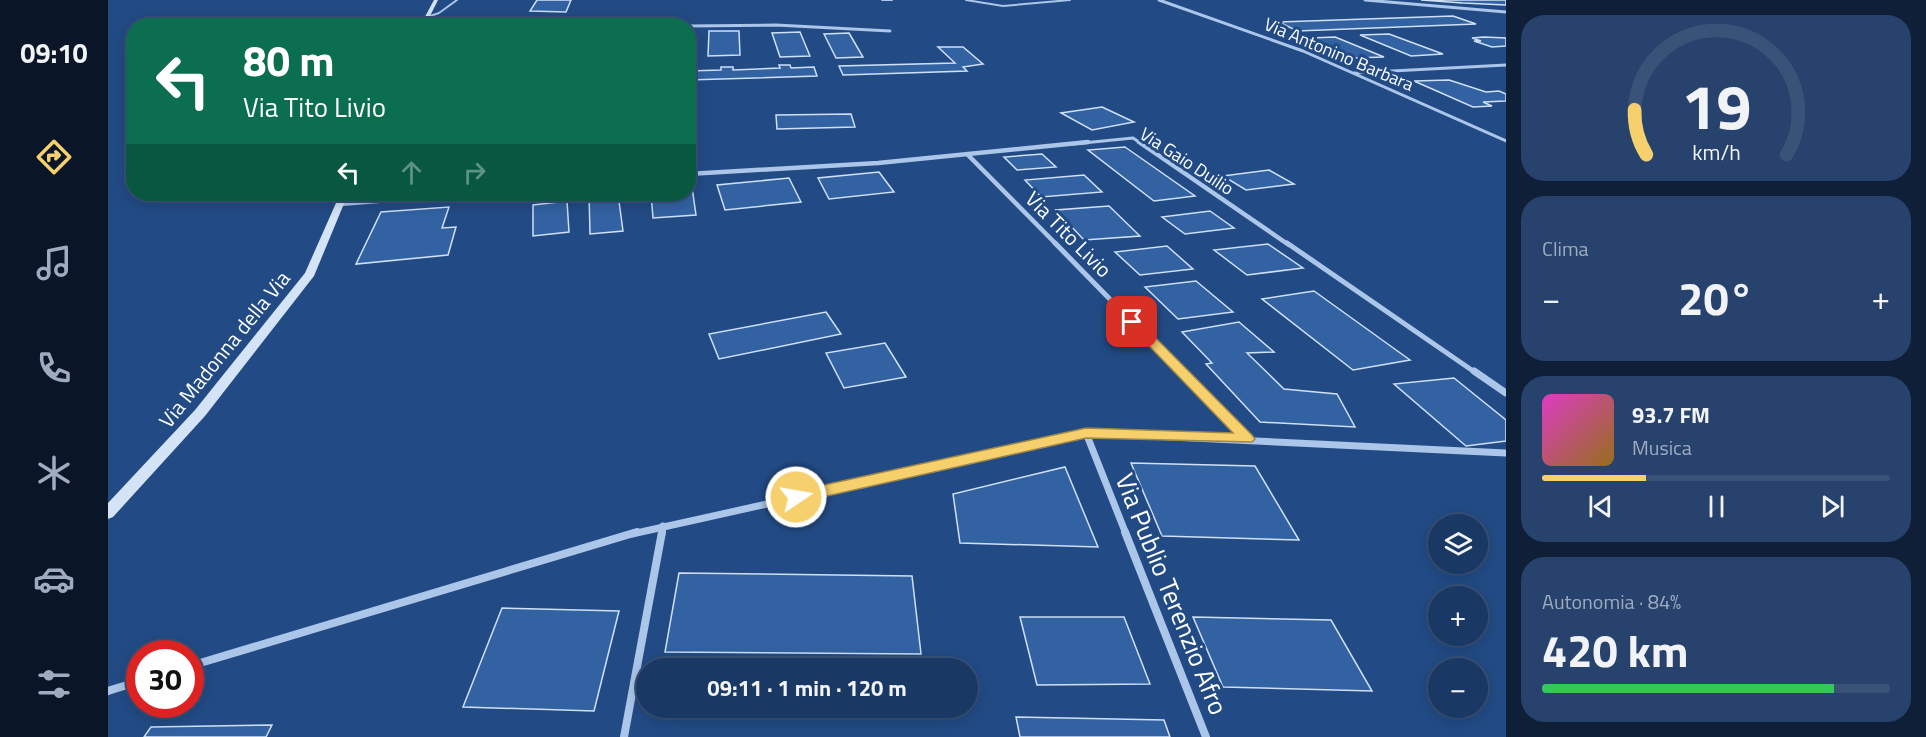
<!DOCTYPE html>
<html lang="it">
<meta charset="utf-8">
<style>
:root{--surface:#1a3864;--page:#27436d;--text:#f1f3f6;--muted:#9facbf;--line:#385278;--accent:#f5d06d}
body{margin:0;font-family:"Titillium Web",sans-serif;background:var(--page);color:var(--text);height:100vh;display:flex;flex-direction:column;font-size:22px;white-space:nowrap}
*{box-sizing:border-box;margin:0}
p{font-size:20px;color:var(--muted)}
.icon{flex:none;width:33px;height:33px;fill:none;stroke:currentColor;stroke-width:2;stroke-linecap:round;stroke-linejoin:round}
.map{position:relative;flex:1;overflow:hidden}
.panel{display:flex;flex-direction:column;gap:15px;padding:15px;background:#0e1f37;width:420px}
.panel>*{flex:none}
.banner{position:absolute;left:18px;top:18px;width:570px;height:183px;border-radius:24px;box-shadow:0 3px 15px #0003,0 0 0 2px var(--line);background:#0b6e4f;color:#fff;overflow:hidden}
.fabs{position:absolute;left:1320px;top:514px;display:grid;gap:12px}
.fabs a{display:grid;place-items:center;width:60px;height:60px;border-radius:50%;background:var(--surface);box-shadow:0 3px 15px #0003,0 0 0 2px var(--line);font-size:30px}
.speed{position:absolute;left:18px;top:640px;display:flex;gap:12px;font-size:30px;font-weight:700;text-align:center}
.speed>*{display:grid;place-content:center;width:78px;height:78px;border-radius:50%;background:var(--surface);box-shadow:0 3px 15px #0003,0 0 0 2px var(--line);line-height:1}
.speed .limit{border:9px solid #d22;background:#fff;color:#111}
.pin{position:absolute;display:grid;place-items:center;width:51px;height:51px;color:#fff;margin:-26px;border-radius:12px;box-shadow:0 3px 9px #0006}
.me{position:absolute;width:66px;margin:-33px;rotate:78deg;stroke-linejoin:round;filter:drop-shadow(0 0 4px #0008)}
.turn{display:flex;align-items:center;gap:21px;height:126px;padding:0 18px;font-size:27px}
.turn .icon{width:78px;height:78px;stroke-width:2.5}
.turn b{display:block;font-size:42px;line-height:51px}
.lanes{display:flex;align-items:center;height:57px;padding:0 18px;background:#0003;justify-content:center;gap:30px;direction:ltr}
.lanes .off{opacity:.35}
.big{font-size:45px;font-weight:700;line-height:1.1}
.panel .card{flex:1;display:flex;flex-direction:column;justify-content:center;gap:9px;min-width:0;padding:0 21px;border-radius:24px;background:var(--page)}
.panel .dial{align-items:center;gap:0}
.dial svg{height:156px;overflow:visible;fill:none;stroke:var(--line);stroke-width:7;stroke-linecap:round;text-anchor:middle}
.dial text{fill:var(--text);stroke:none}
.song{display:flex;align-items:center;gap:18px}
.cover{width:72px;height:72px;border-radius:9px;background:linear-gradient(135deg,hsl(310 70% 55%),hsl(40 70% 35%))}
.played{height:6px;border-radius:3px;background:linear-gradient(90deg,var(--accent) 30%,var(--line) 30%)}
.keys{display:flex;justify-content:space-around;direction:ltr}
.heat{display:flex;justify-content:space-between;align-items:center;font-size:33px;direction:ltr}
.charge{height:9px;border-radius:4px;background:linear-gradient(90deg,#34c759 84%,var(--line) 0)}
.trip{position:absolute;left:528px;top:658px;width:342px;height:60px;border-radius:30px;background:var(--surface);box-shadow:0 3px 15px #0003,0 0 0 2px var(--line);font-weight:700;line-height:60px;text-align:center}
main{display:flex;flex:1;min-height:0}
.dock{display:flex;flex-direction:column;width:108px;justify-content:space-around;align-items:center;background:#0a1628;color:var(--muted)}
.dock .icon{width:42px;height:42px}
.dock .active{color:var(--accent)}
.dock b{font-size:27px;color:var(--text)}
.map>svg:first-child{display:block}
.building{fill:#3262a2;stroke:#cfe0f7;stroke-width:1.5}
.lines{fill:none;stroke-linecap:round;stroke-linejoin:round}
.lane{stroke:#abc6e9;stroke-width:2}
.street-far4{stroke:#abc6e9;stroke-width:3}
.street-far3{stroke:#abc6e9;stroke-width:4.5}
.street-far2{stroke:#abc6e9;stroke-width:5}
.street-far1{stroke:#abc6e9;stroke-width:7}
.street{stroke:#abc6e9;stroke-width:8}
.secondary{fill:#d5e3f7;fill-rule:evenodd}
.route{fill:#f5d06d;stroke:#9f8747;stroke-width:1.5}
.labels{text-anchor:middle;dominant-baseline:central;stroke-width:6;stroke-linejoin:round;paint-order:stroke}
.far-street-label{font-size:18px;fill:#fff;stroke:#224b85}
.street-label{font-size:21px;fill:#fff;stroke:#224b85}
.near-street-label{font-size:26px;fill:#fff;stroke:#224b85}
</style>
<main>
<nav class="dock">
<b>09:10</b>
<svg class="icon active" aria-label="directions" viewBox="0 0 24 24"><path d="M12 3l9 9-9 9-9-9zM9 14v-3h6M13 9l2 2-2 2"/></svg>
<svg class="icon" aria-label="music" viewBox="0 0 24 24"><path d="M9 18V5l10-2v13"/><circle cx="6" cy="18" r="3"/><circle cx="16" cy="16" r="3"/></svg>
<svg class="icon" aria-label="phone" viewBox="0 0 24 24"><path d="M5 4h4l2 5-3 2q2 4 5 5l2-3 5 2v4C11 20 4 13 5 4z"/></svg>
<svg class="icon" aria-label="climate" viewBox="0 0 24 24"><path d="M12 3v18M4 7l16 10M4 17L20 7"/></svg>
<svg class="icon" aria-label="car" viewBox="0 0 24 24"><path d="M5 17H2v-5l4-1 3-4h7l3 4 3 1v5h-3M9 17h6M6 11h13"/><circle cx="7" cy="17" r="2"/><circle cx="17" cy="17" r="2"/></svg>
<svg class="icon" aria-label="filters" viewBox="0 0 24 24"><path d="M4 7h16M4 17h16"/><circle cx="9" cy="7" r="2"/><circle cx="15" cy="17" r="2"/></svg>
</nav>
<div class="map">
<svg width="1398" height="737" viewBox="0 0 1398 737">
<rect width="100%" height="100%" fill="#224b85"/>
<g class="building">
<polygon points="429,0 463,0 458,12 422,11"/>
<polygon points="1313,0 1398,0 1398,5 1355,3"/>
<polygon points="1345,16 1368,24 1189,31 1171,22"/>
<polygon points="396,20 422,20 421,23 409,26 390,25"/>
<polygon points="601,31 631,31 632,55 600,56"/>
<polygon points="692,32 702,56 672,57 664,33"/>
<polygon points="741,33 755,57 728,58 716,34"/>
<polygon points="1281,34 1335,54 1303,56 1252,35"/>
<polygon points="1227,37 1276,57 1247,58 1201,38"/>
<polygon points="1376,37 1398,38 1398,46 1384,47 1366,41 1373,41 1364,38"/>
<polygon points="830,47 855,47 875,64 855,67 859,71 735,75 731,66 847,63"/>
<polygon points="671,65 682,65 683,68 706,67 709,76 580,80 580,71 613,70 613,67 625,67 625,70 672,68"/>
<polygon points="1341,80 1378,92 1391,91 1398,94 1398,101 1375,102 1384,106 1365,107 1306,81"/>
<polygon points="994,107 1026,122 984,130 953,113"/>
<polygon points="743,114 747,127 669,129 668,115"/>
<polygon points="1017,147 1087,196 1046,201 980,150"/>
<polygon points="934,154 948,167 909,170 896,157"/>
<polygon points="1161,170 1186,184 1138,190 1115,176"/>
<polygon points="771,172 786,192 721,199 710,178"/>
<polygon points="976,175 994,192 933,197 917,180"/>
<polygon points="681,178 693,202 617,210 609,185"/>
<polygon points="580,187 584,187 588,215 545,218 543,194 580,194"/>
<polygon points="481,194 510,194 515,231 482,234"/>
<polygon points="459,201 461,232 425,236 425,205"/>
<polygon points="1001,206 1032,236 976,240 948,210"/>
<polygon points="341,207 334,228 348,227 340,255 248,264 273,212"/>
<polygon points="1102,211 1126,228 1077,234 1054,217"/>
<polygon points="1160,244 1195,268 1139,275 1106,250"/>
<polygon points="1059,246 1085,269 1032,275 1007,252"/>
<polygon points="1088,281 1125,312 1070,319 1037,287"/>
<polygon points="1206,291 1302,360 1245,370 1154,299"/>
<polygon points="718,312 733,334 611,359 601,334"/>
<polygon points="1131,322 1166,352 1139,353 1176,389 1229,394 1247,427 1152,422 1098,364 1104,363 1074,332"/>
<polygon points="777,343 798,377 736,388 718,353"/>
<polygon points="1346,378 1398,420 1398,441 1358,446 1286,384"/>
<polygon points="1023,463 1147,466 1191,540 1054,536"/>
<polygon points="957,467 990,547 852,543 845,494"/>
<polygon points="571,573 804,576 813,654 557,652"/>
<polygon points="394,608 511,611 486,711 355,707"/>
<polygon points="912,617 1016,617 1042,684 929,685"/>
<polygon points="1085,617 1223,620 1264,691 1115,687"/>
<polygon points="908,717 1056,720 1062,737 912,737"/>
<polygon points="164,725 158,737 36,737 43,727"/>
</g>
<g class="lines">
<g class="lane">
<polyline points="774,0 784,0"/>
<polyline points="858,0 895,6 962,0"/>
<polyline points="319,17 331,13 349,0"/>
</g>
<g class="street-far4">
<polyline points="1051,0 1195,51 1398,141"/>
<polyline points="1257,0 1398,12"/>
<polyline points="580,26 668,25 782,31"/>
<polyline points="1246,73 1398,65"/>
<polyline points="965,144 1025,138 1034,144"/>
</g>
<g class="street-far3">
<polyline points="1031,142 1181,245"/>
<polyline points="860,155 949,245"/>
<polyline points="580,174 770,163 980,142"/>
<polyline points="232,204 356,194"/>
</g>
<g class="street-far2">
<polyline points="947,243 1074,373"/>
<polyline points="1179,243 1368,373"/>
</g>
<g class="street-far1">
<polyline points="1073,371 1139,438"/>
<polyline points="1366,371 1398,393"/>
<polyline points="978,433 1018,534"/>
<polyline points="524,534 978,433 1398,453"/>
<polyline points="554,534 555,526"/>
</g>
<g class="street">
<polyline points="1017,532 1098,737"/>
<polyline points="82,666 529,532"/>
<polyline points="0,691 32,681"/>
<polyline points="516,737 554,532"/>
</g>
<g class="secondary">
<polygon points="326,0 330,0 317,26 312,26"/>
<polygon points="232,194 240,194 206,276 97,416 5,517 0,519 0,503 87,410 197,273"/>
</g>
</g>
<polygon class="route" points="1024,318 1029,319 1144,435 1147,439 1144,442 978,438 688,503 683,501 680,497 683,492 688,491 978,428 1125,433 1020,324 1018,322 1020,319"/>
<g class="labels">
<g class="far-street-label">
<text transform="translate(1231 54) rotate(23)">Via Antonino Barbara</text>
<text transform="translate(1079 161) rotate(33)">Via Gaio Duilio</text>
</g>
<g class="street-label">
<text transform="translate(961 234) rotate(45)">Via Tito Livio</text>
<text transform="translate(116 349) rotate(-51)">Via Madonna della Via</text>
</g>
<g class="near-street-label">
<text transform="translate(1064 594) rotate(68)">Via Publio Terenzio Afro</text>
</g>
</g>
</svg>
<div class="fabs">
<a><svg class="icon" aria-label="layers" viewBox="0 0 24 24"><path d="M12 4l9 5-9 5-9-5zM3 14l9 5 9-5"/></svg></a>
<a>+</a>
<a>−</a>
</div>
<div class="speed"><div class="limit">30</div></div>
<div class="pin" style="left:1024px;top:322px;background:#d93025"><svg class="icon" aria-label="arrive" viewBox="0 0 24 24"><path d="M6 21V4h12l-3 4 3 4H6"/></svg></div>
<svg class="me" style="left:688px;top:497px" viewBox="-20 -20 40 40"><circle r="17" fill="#f5d06d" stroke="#fff" stroke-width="3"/><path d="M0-11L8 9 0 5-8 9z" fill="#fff"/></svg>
<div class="trip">09:11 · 1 min · 120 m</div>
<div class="banner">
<div class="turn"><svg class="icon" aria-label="left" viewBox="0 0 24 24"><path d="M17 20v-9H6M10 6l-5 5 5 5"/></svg><div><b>80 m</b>Via Tito Livio</div></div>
<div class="lanes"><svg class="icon" aria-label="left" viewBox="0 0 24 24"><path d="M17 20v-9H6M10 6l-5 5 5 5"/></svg><svg class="icon off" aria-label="ahead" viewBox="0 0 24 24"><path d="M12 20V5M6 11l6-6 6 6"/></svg><svg class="icon off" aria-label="right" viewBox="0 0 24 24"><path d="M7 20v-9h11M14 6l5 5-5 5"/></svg></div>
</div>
</div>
<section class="panel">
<div class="card dial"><svg viewBox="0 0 100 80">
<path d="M14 69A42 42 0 1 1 86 69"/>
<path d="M14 69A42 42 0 0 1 8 46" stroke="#f5d06d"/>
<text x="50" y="56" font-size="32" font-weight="700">19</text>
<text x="50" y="72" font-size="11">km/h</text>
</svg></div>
<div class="card"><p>Clima</p>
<div class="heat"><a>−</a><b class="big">20°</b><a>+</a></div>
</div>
<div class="card">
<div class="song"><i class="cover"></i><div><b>93.7 FM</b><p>Musica</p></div></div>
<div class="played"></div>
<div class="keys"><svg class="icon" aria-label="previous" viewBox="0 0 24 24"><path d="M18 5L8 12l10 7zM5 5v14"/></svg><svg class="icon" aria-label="pause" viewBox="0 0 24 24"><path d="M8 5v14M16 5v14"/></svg><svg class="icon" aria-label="next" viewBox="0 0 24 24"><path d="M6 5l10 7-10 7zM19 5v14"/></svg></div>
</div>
<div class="card"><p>Autonomia · 84%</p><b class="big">420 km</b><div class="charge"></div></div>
</section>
</main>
